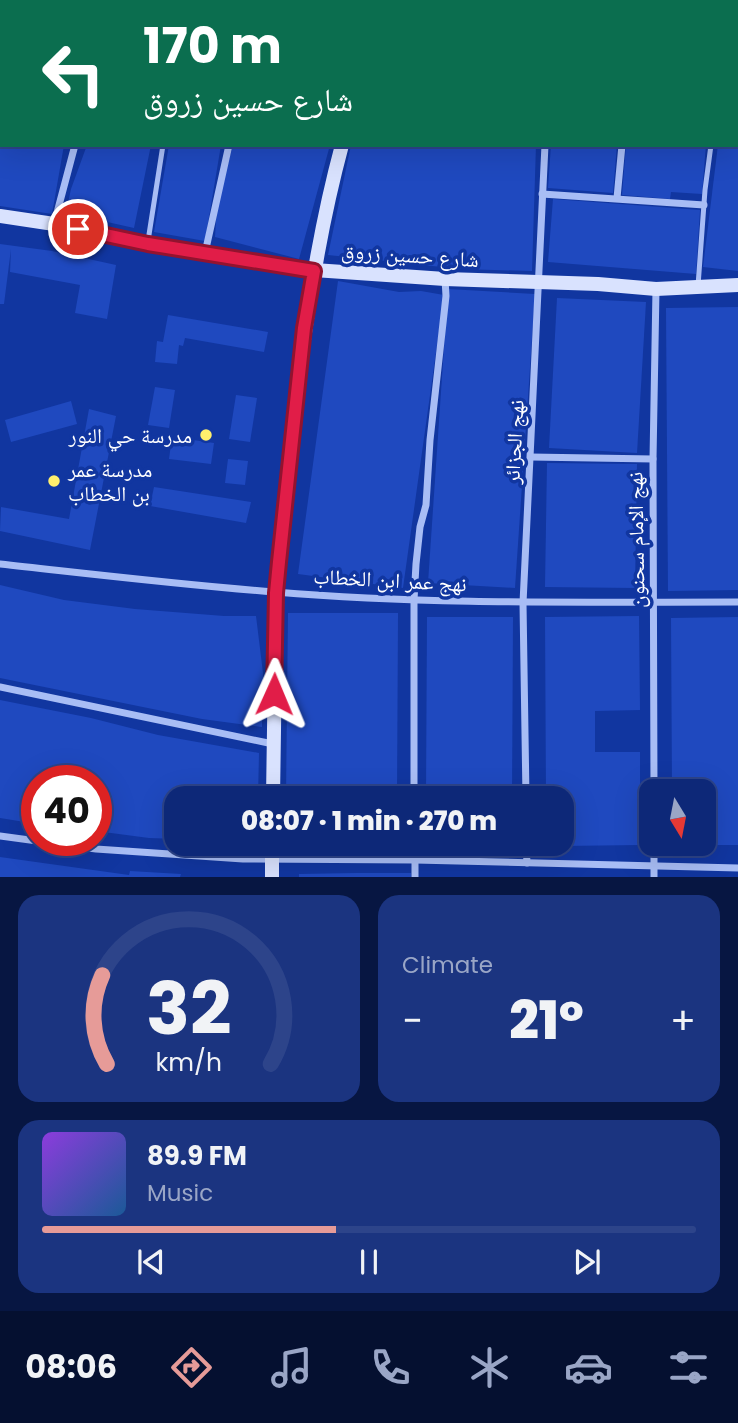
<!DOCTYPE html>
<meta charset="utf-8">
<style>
:root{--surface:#0d2878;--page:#1b3480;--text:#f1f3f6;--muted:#9aa6c6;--line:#2d448a;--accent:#e69b98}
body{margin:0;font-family:Poppins,"Noto Naskh Arabic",sans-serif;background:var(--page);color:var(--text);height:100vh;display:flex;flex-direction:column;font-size:26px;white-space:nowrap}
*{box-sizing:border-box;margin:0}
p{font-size:23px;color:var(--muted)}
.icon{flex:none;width:38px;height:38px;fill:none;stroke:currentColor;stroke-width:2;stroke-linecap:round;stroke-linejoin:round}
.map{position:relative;height:877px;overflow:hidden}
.side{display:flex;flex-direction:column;gap:18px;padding:18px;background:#071642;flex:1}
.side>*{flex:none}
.guide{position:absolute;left:0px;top:0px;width:738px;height:147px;box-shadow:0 7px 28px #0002,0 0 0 2px var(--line);background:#0b6e4f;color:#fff;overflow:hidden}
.needle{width:46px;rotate:170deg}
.buttons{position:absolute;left:639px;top:779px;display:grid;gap:14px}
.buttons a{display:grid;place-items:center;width:77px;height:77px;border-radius:14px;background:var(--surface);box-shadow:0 7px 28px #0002,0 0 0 2px var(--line);font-size:35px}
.speed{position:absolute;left:21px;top:765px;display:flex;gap:14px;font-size:35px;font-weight:700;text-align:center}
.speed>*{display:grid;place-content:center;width:91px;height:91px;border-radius:50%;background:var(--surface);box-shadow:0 7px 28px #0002,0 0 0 2px var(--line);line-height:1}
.speed .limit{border:10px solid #d22;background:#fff;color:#111}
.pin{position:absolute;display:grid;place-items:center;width:60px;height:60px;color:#fff;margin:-30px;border:4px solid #fff;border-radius:50%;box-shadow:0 2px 7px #0007}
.me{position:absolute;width:77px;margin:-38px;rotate:1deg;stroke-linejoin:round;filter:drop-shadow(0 0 5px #0008)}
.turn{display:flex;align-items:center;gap:24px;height:147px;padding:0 28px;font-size:32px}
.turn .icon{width:91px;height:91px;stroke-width:2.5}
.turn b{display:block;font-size:49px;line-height:60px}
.big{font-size:52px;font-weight:800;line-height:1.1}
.side .widget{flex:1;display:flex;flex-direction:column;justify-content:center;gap:10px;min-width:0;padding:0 24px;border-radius:21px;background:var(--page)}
.side .dial{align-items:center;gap:0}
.dial svg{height:182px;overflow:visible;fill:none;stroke:var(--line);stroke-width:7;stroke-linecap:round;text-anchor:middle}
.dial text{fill:var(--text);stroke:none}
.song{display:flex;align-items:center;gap:21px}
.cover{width:84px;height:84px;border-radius:10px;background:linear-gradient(135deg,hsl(270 70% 55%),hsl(210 70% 35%))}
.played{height:7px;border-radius:4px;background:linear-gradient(90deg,var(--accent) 45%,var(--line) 45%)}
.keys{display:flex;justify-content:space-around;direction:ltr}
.heat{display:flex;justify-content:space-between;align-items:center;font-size:38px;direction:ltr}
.side .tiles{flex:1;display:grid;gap:18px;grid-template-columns:1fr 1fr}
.widget:last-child{grid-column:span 2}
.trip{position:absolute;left:164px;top:786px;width:410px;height:70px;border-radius:21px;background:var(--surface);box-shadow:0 7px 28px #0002,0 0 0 2px var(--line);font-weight:800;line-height:70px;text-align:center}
.dock{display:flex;height:112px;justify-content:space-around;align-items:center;background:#051030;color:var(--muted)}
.dock .icon{width:49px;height:49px}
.dock .current{color:var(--accent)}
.dock b{font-size:32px;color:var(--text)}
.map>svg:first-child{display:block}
.building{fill:#1f49bf}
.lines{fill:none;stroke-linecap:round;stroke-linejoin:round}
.lane{stroke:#a8bdf5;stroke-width:5}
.street{stroke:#a8bdf5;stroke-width:7}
.secondary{stroke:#d9e2fe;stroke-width:14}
.route-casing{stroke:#92132f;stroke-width:18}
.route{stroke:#e11d48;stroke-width:12}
.poi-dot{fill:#ffef6d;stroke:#1136a0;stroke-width:2.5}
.labels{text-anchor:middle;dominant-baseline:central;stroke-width:7;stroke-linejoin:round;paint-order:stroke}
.street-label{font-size:21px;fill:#fff;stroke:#1136a0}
.poi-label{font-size:21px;fill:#fff;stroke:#1136a0;text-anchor:end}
</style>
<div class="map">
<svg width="738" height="877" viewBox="0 0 738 877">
<rect width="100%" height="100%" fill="#1136a0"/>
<g class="building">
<polygon points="0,145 64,145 52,214 0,206"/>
<polygon points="87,145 151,145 134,228 94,219 65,217 71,189"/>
<polygon points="169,145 221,145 205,241 154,232"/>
<polygon points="233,145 330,145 299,259 215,237 217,204"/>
<polygon points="351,145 536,145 532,271 461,269 328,255"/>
<polygon points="551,145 617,145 613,193 548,188"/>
<polygon points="626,145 706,145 702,194 671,192 670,199 622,195"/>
<polygon points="718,145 738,145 738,271 703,267"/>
<polygon points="553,199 700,210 696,274 548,262"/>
<polygon points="0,244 52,251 116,265 107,319 75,313 80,285 10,272 11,249 4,304 0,304"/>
<polygon points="338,281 399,292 421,291 444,295 403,588 298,574"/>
<polygon points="448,289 535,294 515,588 428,583"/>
<polygon points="557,298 646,302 637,453 549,448"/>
<polygon points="738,307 738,590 668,591 666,308"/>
<polygon points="168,315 268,332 264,352 185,338 183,346 179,345 177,364 155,362 157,341 163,342"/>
<polygon points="155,387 175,390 169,428 148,425"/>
<polygon points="236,395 257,398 250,442 229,439"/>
<polygon points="71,401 77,424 11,442 5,420"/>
<polygon points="89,409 116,416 90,550 0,531 1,507 69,519"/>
<polygon points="172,437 214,443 211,464 169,459"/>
<polygon points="228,459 248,461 245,485 225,483"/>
<polygon points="547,463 637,464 635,588 545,587"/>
<polygon points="154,487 251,502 246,523 150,506"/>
<polygon points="0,585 64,600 135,609 224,616 256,616 263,673 262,727 202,719 0,678"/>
<polygon points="288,613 398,613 397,798 286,798"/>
<polygon points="639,616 640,710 595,711 595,752 640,752 640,845 562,846 562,798 546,798 545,617"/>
<polygon points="427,617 513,617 512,798 426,798"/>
<polygon points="738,617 738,845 704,845 704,791 672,791 671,618"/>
<polygon points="0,700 91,718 158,735 259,753 258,798 177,798 177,839 149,838 96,831 96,780 37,780 37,824 0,818"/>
<polygon points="0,857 129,875 130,871 181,874 180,877 0,877"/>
<polygon points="356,873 411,873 411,877 299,877 299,874"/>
</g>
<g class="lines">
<g class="lane">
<polyline points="485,0 494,2"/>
<polyline points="186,2 187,0"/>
<polyline points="737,59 738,59"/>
<polyline points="148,241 163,145"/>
<polyline points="698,286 705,190 711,145"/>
</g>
<g class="street">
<polyline points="121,2 122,0"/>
<polyline points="260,2 260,0"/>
<polyline points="551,2 551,0"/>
<polyline points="0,83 2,83"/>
<polyline points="542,194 704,205"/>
<polyline points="617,198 622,145"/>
<polyline points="54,224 75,145"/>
<polyline points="205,253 229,145"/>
<polyline points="531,457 653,459"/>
<path d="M 0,564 C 92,574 183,585 275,592 C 429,605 584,602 738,602"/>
<polyline points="0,687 273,744"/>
<polyline points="654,791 653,459 656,289"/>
<polyline points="414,798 414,600 416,564 420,527 426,505 430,440 446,296 445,279"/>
<polyline points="526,798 523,603 545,145"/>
<polyline points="0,836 96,849 243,859 415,860 738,868"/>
<polyline points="415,844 415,877"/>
<polyline points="526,844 527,863"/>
<polyline points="654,877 654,844"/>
</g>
<g class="secondary">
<polyline points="377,2 377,0"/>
<polyline points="0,216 54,224 147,244 314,270 445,279 598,284 656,289 738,285"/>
<path d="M 273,798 L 276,593 L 279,562 C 294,423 305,282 342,145"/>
<polyline points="272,877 272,844"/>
</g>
</g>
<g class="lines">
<defs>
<polyline id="route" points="78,229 148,244 314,271 304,328 279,562 276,593 274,694"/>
</defs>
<use href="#route" class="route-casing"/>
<use href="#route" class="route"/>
</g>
<g class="poi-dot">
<circle cx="206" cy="435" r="7"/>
<circle cx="54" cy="481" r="7"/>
</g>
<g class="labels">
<g class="street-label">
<text transform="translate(410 255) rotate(4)">شارع حسين زروق</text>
<text transform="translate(514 442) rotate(-87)">نهج الجزائر</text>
<text transform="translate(636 540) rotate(-91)">نهج الإمام سحنون</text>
<text transform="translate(390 580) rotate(3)">نهج عمر ابن الخطاب</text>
</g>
<g class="poi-label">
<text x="192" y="435">مدرسة حي النور</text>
<text x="68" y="469" text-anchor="start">مدرسة عمر<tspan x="68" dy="24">بن الخطاب</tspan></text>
</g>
</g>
</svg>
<div class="buttons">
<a><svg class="needle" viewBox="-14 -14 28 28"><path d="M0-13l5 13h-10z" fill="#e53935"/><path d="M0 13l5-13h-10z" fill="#9aa6c6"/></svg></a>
</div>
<div class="speed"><div class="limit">40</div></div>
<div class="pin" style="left:78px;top:229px;background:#d93025"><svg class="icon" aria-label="arrive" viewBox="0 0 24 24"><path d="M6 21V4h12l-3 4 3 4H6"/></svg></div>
<svg class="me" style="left:274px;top:694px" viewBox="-20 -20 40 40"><path d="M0-17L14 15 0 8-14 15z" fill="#e11d48" stroke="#fff" stroke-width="4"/></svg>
<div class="trip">08:07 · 1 min · 270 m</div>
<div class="guide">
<div class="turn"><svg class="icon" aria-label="left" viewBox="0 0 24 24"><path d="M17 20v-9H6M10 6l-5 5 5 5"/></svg><div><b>170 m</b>شارع حسين زروق</div></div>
</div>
</div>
<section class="side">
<div class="tiles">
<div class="widget dial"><svg viewBox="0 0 100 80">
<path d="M14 69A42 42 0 1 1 86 69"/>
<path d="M14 69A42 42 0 0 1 12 30" stroke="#e69b98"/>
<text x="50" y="56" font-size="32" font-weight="700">32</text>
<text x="50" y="72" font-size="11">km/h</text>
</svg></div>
<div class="widget"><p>Climate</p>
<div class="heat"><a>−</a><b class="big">21°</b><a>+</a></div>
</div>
<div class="widget">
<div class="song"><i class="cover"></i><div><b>89.9 FM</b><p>Music</p></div></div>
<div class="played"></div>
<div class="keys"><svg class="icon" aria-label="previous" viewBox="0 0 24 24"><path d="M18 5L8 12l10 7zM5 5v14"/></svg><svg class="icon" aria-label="pause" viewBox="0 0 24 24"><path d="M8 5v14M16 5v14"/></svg><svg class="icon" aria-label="next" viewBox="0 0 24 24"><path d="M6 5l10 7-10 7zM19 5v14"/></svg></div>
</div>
</div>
</section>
<nav class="dock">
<b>08:06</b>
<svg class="icon current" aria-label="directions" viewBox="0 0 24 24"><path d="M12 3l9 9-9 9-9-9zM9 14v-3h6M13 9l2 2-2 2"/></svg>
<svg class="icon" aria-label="music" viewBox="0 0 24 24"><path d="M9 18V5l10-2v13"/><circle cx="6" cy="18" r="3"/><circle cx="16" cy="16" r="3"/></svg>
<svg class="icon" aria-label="phone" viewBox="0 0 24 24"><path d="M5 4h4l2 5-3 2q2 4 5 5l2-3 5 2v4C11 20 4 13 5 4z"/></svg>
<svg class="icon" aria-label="climate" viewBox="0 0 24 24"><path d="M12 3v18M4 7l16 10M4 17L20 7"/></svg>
<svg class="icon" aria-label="car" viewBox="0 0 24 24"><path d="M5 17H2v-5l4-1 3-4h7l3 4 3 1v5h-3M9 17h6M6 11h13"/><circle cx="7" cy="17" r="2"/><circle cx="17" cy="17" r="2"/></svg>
<svg class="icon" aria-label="filters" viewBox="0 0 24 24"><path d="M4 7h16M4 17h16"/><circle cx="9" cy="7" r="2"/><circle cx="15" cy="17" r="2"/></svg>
</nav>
